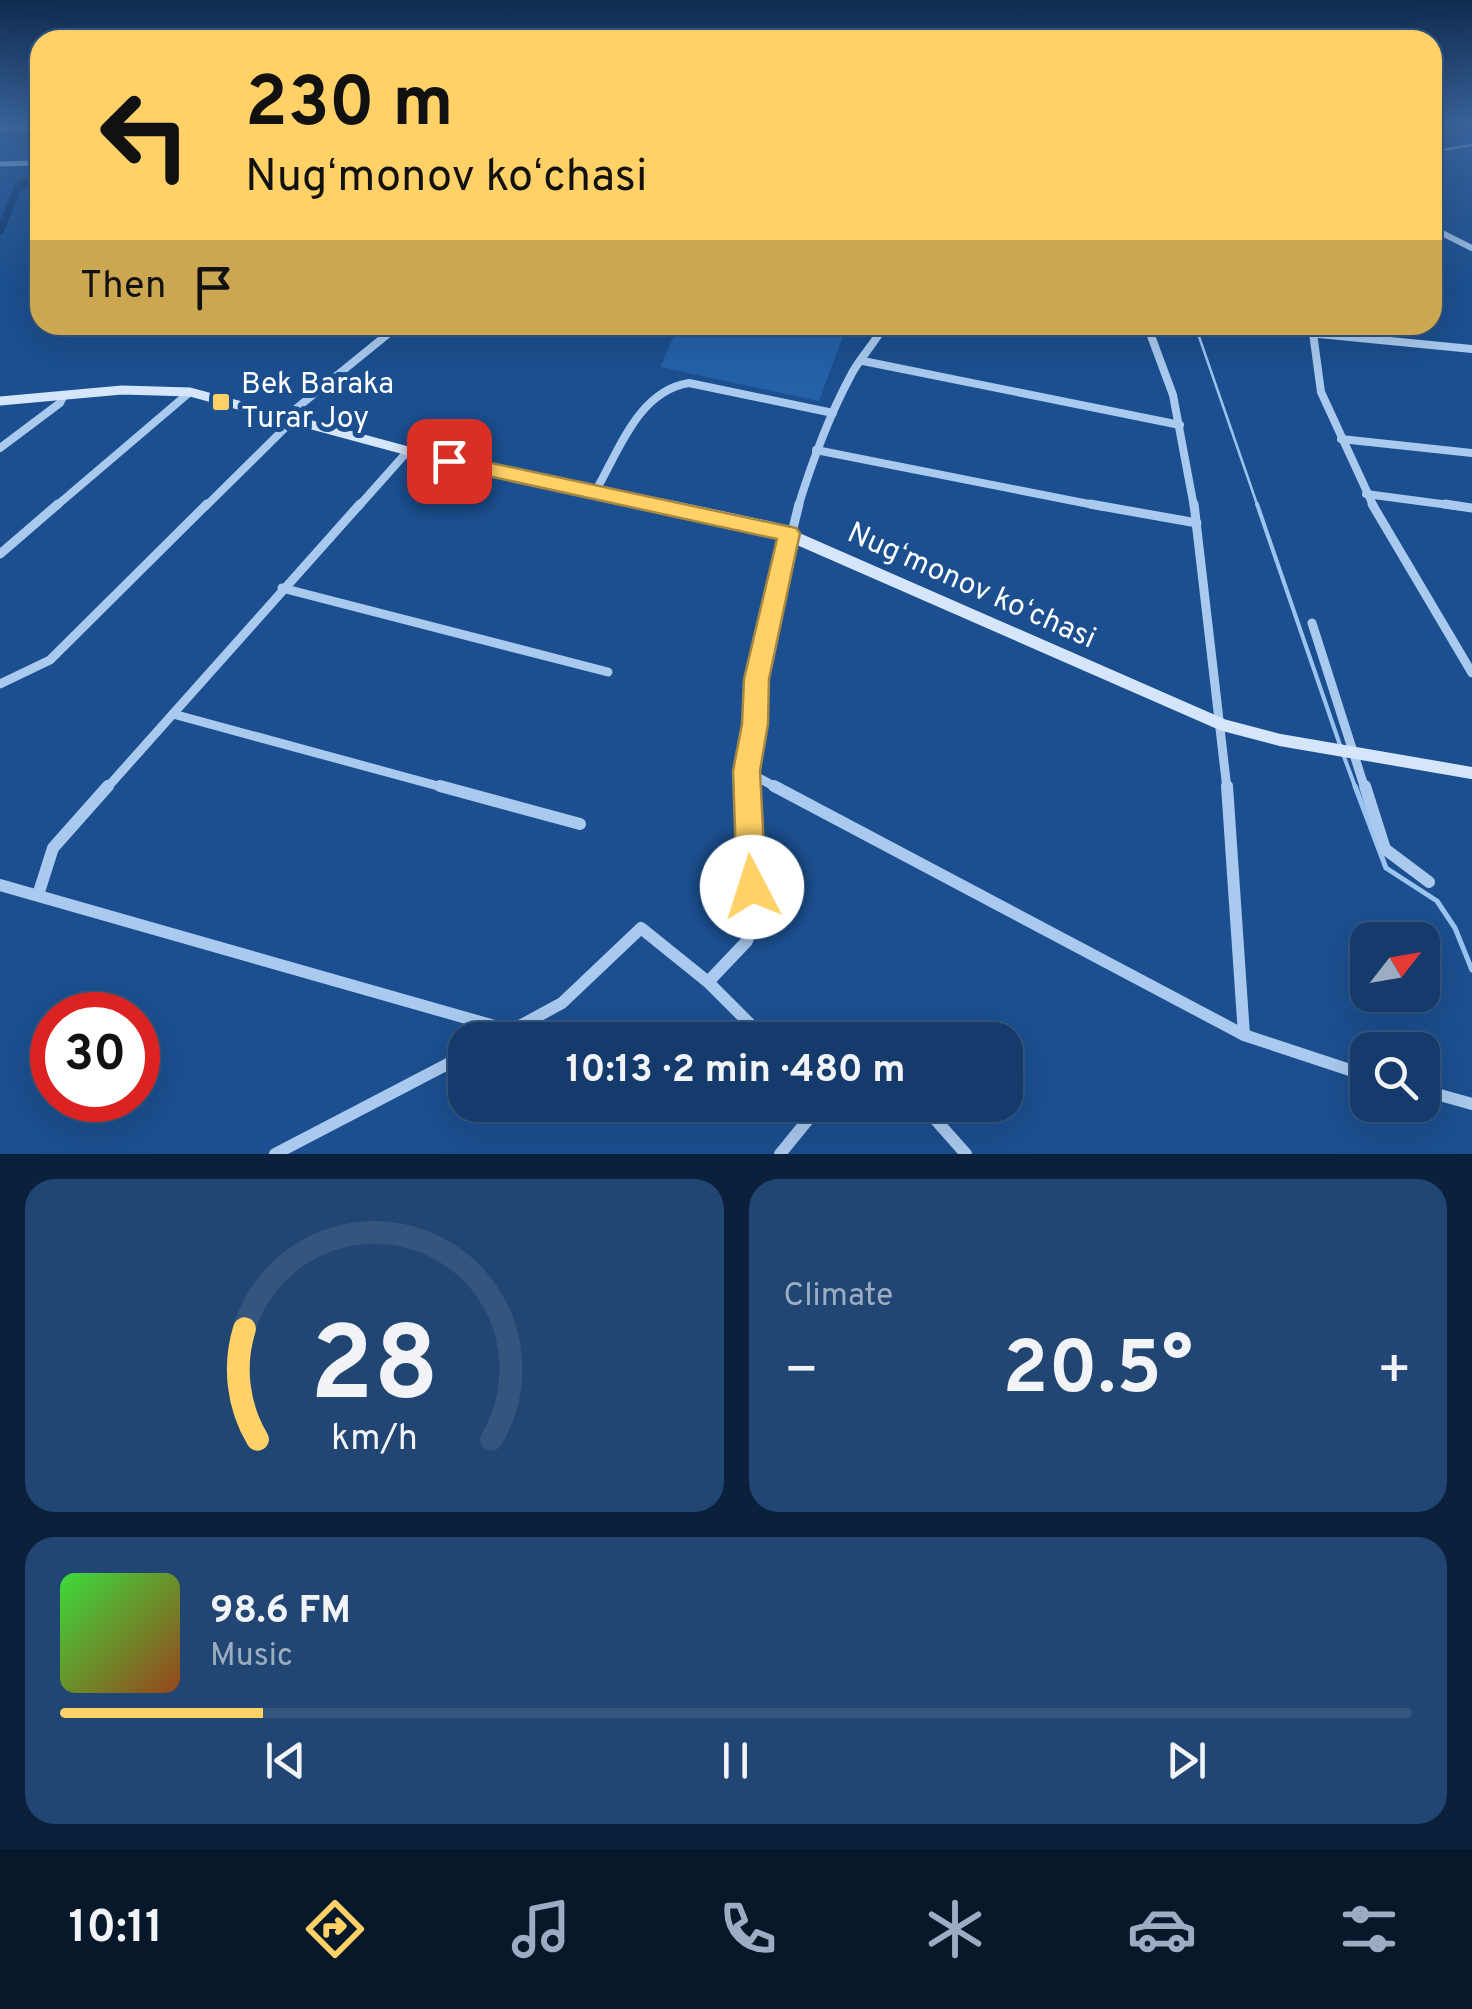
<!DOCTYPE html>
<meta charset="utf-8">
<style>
:root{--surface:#143b6b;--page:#214673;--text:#f1f3f6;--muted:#9dadc1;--line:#33557e;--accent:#ffd166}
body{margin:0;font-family:Overpass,sans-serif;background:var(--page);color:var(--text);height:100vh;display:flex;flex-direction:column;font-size:38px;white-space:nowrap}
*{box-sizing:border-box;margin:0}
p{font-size:32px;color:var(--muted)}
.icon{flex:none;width:55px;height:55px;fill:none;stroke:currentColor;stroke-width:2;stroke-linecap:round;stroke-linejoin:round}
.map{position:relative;height:1154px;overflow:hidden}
.side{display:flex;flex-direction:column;gap:25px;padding:25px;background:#0b203b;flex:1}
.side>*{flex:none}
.banner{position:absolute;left:30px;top:30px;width:1412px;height:305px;border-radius:30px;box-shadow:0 10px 40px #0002,0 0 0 2px var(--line);background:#ffd166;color:#111;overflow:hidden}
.needle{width:65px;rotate:59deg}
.tools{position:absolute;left:1350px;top:922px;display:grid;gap:20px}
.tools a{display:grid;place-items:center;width:90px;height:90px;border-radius:20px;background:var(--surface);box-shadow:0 10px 40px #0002,0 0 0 2px var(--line);font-size:50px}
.speed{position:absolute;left:30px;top:992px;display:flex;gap:20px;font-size:50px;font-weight:700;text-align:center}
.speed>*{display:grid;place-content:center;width:130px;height:130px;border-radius:50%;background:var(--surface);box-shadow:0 10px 40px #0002,0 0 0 2px var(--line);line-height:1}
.speed .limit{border:15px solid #d22;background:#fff;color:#111}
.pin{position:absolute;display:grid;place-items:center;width:85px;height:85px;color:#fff;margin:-42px;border-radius:20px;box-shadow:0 5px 15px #0006}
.me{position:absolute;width:110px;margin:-55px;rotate:355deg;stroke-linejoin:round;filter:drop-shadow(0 0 8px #0008)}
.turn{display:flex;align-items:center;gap:35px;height:210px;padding:0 50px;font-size:45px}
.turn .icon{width:130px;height:130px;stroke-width:2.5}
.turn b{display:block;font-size:70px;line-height:85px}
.then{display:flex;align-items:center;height:95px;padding:0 50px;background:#0003;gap:20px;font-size:38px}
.big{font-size:75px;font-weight:700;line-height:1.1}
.side .tile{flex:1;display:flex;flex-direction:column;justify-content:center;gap:15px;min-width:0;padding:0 35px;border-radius:30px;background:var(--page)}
.side .dial{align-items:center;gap:0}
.dial svg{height:260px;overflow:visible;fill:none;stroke:var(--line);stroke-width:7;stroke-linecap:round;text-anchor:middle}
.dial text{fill:var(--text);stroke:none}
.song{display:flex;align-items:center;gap:30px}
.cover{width:120px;height:120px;border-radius:15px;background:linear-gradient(135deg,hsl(120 70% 55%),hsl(20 70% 35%))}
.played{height:10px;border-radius:5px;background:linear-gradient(90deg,var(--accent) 15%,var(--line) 15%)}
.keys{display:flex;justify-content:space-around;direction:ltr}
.heat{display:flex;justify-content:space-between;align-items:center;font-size:55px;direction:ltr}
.side .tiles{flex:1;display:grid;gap:25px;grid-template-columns:1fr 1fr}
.tile:last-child{grid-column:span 2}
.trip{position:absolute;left:448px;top:1022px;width:575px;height:100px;border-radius:30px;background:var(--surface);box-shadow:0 10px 40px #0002,0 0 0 2px var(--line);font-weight:700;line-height:100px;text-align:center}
.tabs{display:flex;height:160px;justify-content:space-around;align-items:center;background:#08182b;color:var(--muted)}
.tabs .icon{width:70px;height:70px}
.tabs .selected{color:var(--accent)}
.tabs b{font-size:45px;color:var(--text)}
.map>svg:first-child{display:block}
.green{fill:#2461a8}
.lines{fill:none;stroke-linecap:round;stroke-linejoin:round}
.stream-far2{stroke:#9cc4f0;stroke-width:2.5}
.stream-far1{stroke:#9cc4f0;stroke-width:4}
.stream{stroke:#9cc4f0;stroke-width:5}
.canal{stroke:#123a6d;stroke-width:8}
.minor-far3{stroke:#a9c9ee;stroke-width:5}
.minor-far2{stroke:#a9c9ee;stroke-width:8}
.minor-far1{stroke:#a9c9ee;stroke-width:9}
.minor{stroke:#a9c9ee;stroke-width:12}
.tertiary{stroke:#a9c9ee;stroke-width:6}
.secondary-far1{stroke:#d6e6fa;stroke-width:9}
.secondary{stroke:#d6e6fa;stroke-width:12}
.route{fill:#ffd166;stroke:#a68842;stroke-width:2.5}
.poi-dot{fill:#ffd166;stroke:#1b4f8f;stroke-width:4}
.labels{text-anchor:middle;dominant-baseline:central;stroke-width:10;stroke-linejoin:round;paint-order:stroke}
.poi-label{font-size:30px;fill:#fff;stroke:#1b4f8f;text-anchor:start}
.street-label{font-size:30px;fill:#fff;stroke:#1b4f8f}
</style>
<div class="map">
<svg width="1472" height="1154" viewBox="0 0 1472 1154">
<rect width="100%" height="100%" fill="#1b4f8f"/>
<polygon class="green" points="679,325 847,325 819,401 660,367"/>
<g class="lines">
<g class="stream-far2">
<polyline points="1432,152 1472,145"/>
<polyline points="1195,325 1258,507"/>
</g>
<g class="stream-far1">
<polyline points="1257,504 1340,745"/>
<polyline points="1343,754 1356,789"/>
</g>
<polyline class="stream" points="1355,786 1386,868 1437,901 1455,928 1472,970"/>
<polyline class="canal" points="0,231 18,187 40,174"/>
<g class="minor-far3">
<polyline points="0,129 40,127"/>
<polyline points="0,164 33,163"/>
<polyline points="1432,286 1437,286"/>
</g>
<g class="minor-far2">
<polyline points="1147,325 1173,395 1194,507"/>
<polyline points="1226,325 1472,349"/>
<polyline points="1313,333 1321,392 1374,507"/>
<polyline points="863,361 1180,425"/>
<polyline points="282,420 399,325"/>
<polyline points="1341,439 1472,453"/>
<polyline points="0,448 60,403 64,395"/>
<polyline points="816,450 1104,507"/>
<path d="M 595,492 C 619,451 638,391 689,383 L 833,413"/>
<polyline points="1366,494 1464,507"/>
<polyline points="55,507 190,392"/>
<polyline points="205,507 290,423"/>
<polyline points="358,507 407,452"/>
<path d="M 798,507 C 812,462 828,418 850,377 C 859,358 875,344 884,325"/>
</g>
<g class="minor-far1">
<polyline points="1090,504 1197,523"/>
<polyline points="1194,504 1227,789"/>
<polyline points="1372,504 1472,673"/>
<polyline points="1445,504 1472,508"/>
<polyline points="0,554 58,504"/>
<polyline points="282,588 608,672"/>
<polyline points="1312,623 1365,789"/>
<polyline points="0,684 50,660 207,504"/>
<polyline points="173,714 449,789"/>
<polyline points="746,771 779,789"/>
<polyline points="106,789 360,504"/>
<polyline points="746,789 756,679 799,504"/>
</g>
<g class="minor">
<polyline points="440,786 580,824"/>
<polyline points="774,786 1244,1035 1368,1076"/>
<polyline points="1227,786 1244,1035"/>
<polyline points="1365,786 1385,849 1429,882"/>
<polyline points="0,885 512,1031"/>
<polyline points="38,895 53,848 108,786"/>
<polyline points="708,982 747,941 756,916 747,858 746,786"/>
<polyline points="494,1040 562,1003 641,928 708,982 766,1040"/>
<polyline points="1422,1090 1472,1104"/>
<polyline points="862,1105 934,1118 966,1154"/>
<polyline points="275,1154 465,1055"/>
<polyline points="780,1154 820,1105"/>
</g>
<polyline class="tertiary" points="1432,228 1472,248"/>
<polyline class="secondary-far1" points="0,401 122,390 190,392 423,455 672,507"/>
<polyline class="secondary" points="660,504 773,528 1223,725 1280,740 1472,773"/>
</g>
<linearGradient id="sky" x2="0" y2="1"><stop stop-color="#0f2b4f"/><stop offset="0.43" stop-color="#39639b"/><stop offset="1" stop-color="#39639b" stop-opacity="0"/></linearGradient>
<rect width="1472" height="285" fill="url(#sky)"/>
<polygon class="route" points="449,454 796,528 800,533 769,679 768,724 760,771 766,887 762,898 752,902 741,898 737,887 733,771 742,724 744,679 777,539 442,466 442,456"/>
<rect class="poi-dot" x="211" y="392" width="20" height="20" rx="5"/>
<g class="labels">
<g class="poi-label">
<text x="241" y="385">Bek Baraka<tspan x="241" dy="34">Turar Joy</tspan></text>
</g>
<g class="street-label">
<text transform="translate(971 587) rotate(24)">Nugʻmonov koʻchasi</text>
</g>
</g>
</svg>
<div class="tools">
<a><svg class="needle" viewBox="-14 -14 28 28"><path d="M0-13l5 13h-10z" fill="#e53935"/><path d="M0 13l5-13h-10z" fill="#9dadc1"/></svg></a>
<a><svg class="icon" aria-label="search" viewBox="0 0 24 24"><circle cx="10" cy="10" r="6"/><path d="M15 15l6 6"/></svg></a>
</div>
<div class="speed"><div class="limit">30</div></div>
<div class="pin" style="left:449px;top:461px;background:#d93025"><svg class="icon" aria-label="arrive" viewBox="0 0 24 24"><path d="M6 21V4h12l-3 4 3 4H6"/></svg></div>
<svg class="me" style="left:752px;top:887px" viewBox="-20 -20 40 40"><circle r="19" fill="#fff"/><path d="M0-13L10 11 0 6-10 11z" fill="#ffd166"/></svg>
<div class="trip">10:13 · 2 min · 480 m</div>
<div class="banner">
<div class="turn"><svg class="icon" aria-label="left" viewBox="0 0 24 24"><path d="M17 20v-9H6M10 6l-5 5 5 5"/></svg><div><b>230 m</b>Nugʻmonov koʻchasi</div></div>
<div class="then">Then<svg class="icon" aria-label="arrive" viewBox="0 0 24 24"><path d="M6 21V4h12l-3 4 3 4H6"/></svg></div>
</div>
</div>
<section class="side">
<div class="tiles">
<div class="tile dial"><svg viewBox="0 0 100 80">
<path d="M14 69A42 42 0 1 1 86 69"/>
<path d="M14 69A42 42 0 0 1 10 35" stroke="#ffd166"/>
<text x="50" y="56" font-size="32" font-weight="700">28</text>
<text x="50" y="72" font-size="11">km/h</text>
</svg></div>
<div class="tile"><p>Climate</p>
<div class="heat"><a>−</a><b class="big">20.5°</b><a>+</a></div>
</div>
<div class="tile">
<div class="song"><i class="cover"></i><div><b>98.6 FM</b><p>Music</p></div></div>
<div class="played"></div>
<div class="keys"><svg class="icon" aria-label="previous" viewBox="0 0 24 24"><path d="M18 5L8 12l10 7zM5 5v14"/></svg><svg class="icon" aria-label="pause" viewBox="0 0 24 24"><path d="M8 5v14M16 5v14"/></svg><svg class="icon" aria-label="next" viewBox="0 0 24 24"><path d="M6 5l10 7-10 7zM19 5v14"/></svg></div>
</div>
</div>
</section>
<nav class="tabs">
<b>10:11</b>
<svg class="icon selected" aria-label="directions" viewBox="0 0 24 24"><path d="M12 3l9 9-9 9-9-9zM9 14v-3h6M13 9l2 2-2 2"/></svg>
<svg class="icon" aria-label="music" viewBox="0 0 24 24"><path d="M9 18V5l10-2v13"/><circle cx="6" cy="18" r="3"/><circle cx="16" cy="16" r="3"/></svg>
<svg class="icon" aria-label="phone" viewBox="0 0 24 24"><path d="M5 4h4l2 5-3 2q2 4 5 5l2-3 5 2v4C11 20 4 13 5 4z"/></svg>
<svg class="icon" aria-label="climate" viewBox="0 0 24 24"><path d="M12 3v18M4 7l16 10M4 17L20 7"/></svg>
<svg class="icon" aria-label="car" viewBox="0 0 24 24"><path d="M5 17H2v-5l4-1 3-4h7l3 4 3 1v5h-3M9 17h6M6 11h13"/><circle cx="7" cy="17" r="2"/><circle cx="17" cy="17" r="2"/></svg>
<svg class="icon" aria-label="filters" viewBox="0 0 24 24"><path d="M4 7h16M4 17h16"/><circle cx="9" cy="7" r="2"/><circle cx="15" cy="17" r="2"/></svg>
</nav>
